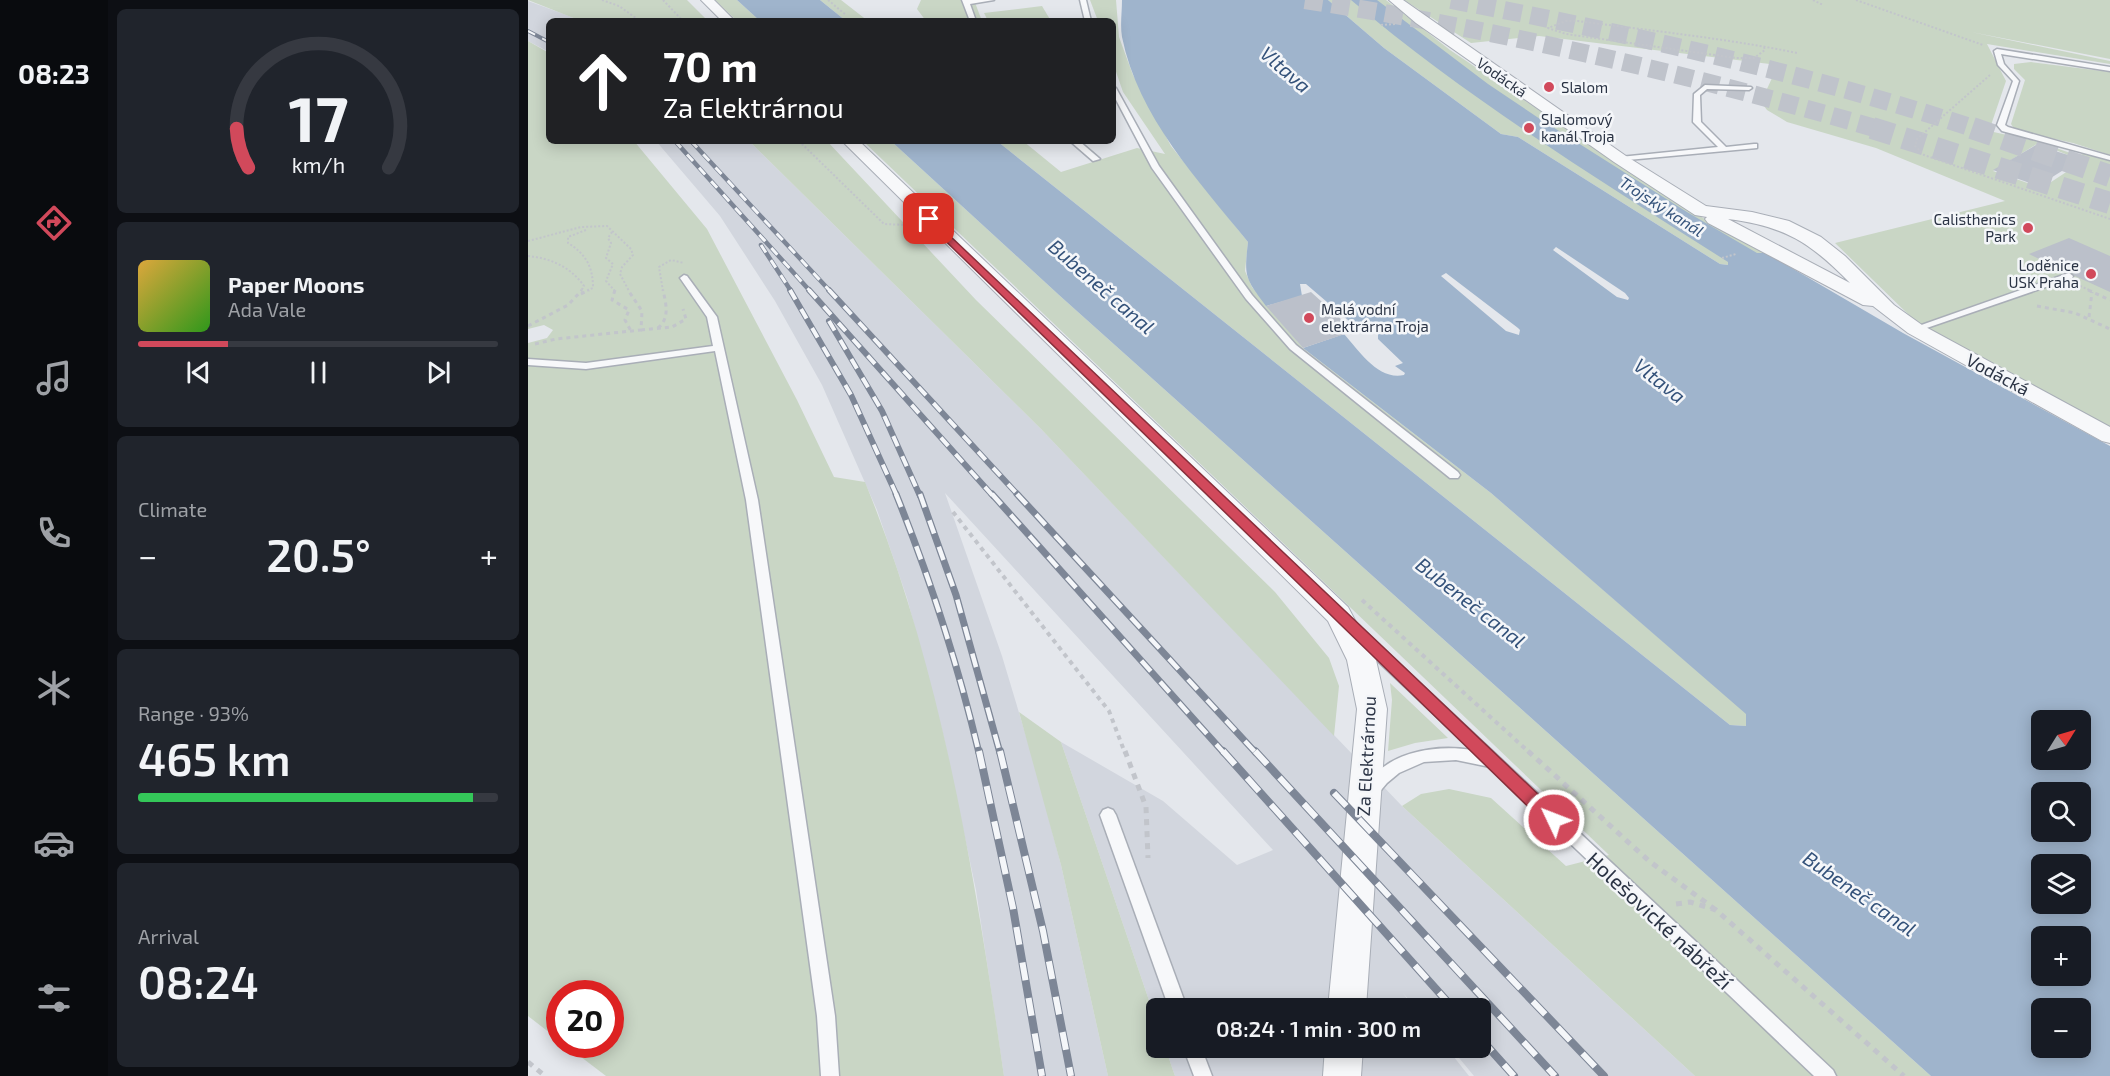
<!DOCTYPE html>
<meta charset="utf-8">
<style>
:root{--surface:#171b24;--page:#20242c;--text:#f1f3f6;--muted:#9ea1a6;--line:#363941;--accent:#d1495b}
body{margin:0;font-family:"Exo 2",sans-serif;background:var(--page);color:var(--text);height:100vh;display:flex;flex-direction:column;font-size:22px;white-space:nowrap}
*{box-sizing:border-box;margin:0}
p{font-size:20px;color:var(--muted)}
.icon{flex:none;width:33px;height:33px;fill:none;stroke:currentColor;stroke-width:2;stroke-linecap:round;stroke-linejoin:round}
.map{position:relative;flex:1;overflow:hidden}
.sheet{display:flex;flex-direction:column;gap:9px;padding:9px;background:#0d0f14;width:420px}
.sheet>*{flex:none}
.hud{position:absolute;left:18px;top:18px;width:570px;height:126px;border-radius:9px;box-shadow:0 3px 15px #0003;background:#202124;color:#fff;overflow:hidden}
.needle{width:39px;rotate:53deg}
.fabs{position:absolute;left:1503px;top:710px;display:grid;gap:12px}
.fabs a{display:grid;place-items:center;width:60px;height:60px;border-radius:9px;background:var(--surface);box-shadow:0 3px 15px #0003;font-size:30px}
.speed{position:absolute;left:18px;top:980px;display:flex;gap:12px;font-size:30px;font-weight:700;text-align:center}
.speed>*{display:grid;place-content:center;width:78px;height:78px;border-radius:50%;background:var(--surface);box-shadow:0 3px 15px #0003;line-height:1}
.speed .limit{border:9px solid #d22;background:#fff;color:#111}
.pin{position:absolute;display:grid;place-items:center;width:51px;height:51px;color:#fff;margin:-26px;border-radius:12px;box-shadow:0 3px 9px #0006}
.me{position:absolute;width:66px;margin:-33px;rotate:313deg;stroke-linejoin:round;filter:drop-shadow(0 0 4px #0008)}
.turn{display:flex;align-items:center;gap:21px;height:126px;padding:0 18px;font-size:27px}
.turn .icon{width:78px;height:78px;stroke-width:2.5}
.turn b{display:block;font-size:42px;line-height:51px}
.big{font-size:45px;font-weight:600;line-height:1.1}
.sheet .widget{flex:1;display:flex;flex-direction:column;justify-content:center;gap:9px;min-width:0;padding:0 21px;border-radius:9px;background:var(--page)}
.sheet .dial{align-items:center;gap:0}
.dial svg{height:156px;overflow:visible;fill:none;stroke:var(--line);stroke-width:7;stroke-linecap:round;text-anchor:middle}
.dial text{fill:var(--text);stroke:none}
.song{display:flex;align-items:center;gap:18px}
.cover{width:72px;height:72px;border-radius:9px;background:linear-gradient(135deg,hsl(40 70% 55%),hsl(110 70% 35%))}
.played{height:6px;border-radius:3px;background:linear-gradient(90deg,var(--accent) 25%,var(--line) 25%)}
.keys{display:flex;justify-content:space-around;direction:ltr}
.heat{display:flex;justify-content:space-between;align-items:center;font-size:33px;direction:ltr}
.charge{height:9px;border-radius:4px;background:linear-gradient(90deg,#34c759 93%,var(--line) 0)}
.trip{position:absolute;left:618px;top:998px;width:345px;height:60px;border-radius:9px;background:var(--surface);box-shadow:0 3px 15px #0003;font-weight:600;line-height:60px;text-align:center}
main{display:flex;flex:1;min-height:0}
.tabs{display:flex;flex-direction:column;width:108px;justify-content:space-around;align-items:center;background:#090b0e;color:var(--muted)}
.tabs .icon{width:42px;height:42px}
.tabs .current{color:var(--accent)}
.tabs b{font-size:27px;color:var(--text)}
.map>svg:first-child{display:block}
.built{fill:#d2d6de}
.green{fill:#c9d6c5}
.water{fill:#9fb4cc;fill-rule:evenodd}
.building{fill:#bbc0ca}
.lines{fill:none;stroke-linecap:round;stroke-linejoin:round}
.highway-tunnel-far1{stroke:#bfc3cb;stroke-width:18;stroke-dasharray:18 9;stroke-linecap:butt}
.highway-tunnel{stroke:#bfc3cb;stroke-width:22;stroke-dasharray:22 11;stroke-linecap:butt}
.lane-casing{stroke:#a9aeb7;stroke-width:3}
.street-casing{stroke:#a9aeb7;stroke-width:2}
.path-far3{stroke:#c2c5cb;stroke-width:2;stroke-dasharray:2 2;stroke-linecap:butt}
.path-far2{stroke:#c2c5cb;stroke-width:3;stroke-dasharray:4 4;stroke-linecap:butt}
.path-far1{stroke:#c2c5cb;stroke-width:4;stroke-dasharray:4.5 4.5;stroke-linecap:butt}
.path{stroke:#c2c5cb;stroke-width:5;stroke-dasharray:6 6;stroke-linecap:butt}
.lane{fill:#f7f8fa;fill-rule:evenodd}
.street{fill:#f7f8fa;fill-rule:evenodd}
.rail-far4-casing{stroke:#7d8696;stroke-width:4}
.rail-far3-casing{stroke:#7d8696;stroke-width:4.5}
.rail-far2-casing{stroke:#7d8696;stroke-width:6}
.rail-far1-casing{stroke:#7d8696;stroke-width:7}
.rail-casing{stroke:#7d8696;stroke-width:8}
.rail-far4{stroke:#f4f6f9;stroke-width:2;stroke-dasharray:8;stroke-linecap:butt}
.rail-far3{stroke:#f4f6f9;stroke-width:3;stroke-dasharray:9;stroke-linecap:butt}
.rail-far2{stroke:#f4f6f9;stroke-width:4;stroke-dasharray:11;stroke-linecap:butt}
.rail-far1{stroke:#f4f6f9;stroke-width:4.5;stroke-dasharray:14;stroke-linecap:butt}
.rail{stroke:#f4f6f9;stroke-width:6;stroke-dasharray:18;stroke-linecap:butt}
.route{fill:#d1495b;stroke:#882f3b;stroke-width:1.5}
.poi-dot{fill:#d1495b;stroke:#f4f6f9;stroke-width:2}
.labels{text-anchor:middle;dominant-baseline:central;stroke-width:5;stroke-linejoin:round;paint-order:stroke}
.far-street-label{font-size:15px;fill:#2b3445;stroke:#f4f6f9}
.far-poi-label{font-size:15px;fill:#2b3445;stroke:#f4f6f9;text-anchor:start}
.far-water-label{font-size:16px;font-style:italic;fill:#34527a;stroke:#f4f6f9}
.street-label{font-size:18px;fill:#2b3445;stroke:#f4f6f9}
.water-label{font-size:20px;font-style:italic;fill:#34527a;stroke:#f4f6f9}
.near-street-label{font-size:21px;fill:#2b3445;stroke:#f4f6f9}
</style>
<main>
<nav class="tabs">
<b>08:23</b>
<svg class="icon current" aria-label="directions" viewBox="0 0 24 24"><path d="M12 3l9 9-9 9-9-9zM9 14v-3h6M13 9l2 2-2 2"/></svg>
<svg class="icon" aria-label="music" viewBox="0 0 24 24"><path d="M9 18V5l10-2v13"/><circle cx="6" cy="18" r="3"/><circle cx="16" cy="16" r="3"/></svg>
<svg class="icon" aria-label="phone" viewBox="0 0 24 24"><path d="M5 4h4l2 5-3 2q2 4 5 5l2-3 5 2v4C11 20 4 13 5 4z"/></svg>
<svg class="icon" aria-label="climate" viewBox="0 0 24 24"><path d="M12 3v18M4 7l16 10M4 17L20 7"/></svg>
<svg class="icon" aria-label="car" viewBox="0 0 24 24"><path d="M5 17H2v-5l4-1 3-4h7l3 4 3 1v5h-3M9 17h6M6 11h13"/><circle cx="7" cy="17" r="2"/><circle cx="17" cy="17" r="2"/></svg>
<svg class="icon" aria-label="filters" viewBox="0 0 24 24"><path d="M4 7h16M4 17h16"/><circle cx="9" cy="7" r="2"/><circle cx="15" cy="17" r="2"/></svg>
</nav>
<section class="sheet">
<div class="widget dial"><svg viewBox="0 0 100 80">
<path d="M14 69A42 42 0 1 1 86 69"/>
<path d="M14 69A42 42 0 0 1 8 49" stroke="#d1495b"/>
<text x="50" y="56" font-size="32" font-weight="700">17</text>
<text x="50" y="72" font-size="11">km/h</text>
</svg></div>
<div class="widget">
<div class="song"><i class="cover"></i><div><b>Paper Moons</b><p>Ada Vale</p></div></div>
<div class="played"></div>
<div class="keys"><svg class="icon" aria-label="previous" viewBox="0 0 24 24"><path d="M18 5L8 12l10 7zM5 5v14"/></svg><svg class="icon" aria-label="pause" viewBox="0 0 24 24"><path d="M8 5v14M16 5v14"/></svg><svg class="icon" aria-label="next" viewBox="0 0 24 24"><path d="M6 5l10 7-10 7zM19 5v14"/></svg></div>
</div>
<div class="widget"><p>Climate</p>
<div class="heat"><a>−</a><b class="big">20.5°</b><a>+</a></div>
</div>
<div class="widget"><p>Range · 93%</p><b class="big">465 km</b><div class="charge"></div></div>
<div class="widget"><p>Arrival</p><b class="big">08:24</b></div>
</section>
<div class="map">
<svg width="1582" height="1076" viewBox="0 0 1582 1076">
<rect width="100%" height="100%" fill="#e4e7ec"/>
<g class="built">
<polygon points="0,1 33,13 53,21 21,21 21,52 0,41"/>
<polygon points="128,141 221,141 513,429 874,806 1167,1076 946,1076 922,1047 952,1047 952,1008 888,1008 875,993 886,1008 628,1008 628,1021 533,742 635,801 709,865 745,850 417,493 474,656 507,766 533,865 580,1076 476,1076 448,890 415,734 379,598 349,510 294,385 247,301 192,216"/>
<polygon points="637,1047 918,1047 941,1076 647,1076"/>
</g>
<g class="green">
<polygon points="0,0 159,0 180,21 53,21"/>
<polygon points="187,0 209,0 232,21 209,21"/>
<polygon points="292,0 313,0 340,21 318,21"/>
<polygon points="393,0 446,0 454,21 398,21 389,9"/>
<polygon points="562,0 588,0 591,37 605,75 643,146 720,242 717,271 724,287 775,348 963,493 1219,714 1218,726 1202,725 469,141 495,141 533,172 609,148 637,154 595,92 585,63 585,21 570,21"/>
<polygon points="800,0 858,0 922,50 1150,204 1238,253 1200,265 1192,264 990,137 973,134 856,48"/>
<polygon points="876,0 1582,0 1582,59 1443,32 1582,61 1582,64 1459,44 1478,81 1461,131 1512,142 1465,171 1514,188 1555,161 1525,149 1528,148 1551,156 1558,152 1582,160 1582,430 1407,335 1384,318 1307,243 1477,201 1348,148 1259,122 1239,110 1233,102 1250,65 1011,36 943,43"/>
<polygon points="514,6 523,21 460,21 456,13"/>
<path d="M 0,41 L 21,53 L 21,141 L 106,141 L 179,229 L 269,400 L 306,477 L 337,482 C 414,671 447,875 476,1076 L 78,1076 L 36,1044 L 82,1044 L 82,993 L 32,993 L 31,1040 L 0,1016 L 0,343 L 19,338 L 25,330 L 16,325 L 0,329 Z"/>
<polygon points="1503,62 1582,72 1582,155 1545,143 1495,132 1485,127 1483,124 1497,80 1486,69 1486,64"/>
<polygon points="221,141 299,141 448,300 747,592 801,658 811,686 806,736 513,429"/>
<polygon points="335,141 363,141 531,295 1403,1076 1167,1076 874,806 893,794 921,789 963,798 1038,866 1081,855"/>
<polygon points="862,683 920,738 887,743 860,751 864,700"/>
<polygon points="491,712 533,742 628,1021 628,1047 637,1047 647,1076 580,1076 533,865"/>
</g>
<g class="water">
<polygon points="209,0 292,0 318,21 232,21"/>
<path d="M 594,0 L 800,0 L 856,48 L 973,134 L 990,137 L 1192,264 L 1200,265 L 1200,262 C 1071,180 940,99 823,0 L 849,0 L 960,84 L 1009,117 L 1159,212 L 1229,253 L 1238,253 L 1375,333 L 1582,446 L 1582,1076 L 1403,1076 L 531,295 L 363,141 L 469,141 L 1202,725 L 1218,726 L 1218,714 L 963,493 L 775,348 L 816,334 C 831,351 851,381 876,375 L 877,373 L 867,366 L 875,363 L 850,339 L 850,334 L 845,329 L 834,332 L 778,284 L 772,284 L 774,296 L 738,306 C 717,278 716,277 720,242 C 670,180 610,117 594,37 C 592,25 594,12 594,0 ZM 1028,247 L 1097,293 L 1101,298 L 1100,300 L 1089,297 L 1025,250 ZM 918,273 L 990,328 L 992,330 L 991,335 L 978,331 L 913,276 ZM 1514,720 L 1552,720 L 1552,759 L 1514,759 ZM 1514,792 L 1552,792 L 1552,831 L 1514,831 ZM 1514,864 L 1552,864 L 1552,903 L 1514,903 ZM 1514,936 L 1552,936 L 1552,975 L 1514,975 ZM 1514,1008 L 1552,1008 L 1552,1047 L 1514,1047 Z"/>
</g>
<g class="building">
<polygon points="1508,145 1553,159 1510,186 1465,170"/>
<polygon points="1541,238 1582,256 1582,292 1547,276 1542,271 1538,272 1501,254"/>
<polygon points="783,292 826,331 775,348 738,306"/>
</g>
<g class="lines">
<g class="highway-tunnel-far1">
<path d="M 777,0 C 971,30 1161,74 1350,129"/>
<path d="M 923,0 C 1101,33 1276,73 1448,129"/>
</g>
<g class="highway-tunnel">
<polyline points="1344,128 1582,203"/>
<polyline points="1444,128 1582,176"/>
</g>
<defs>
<g id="lane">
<polygon points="434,0 466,0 442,4 448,21 442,21"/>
<polygon points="552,0 558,0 563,21 557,21"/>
<polygon points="1469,49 1582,67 1582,71 1473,54 1476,64 1491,81 1477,125 1480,127 1582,156 1582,160 1474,131 1469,125 1485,81 1470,65 1466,51"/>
<polygon points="1177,85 1223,87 1224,88 1221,90 1179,89 1172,95 1173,122 1198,147 1226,144 1229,144 1229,148 1089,161 1089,157 1092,157 1190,147 1165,122 1166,94"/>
<polygon points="585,86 588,88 631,166 724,295 768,345 930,472 932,475 930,478 922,478 762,349 718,299 624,168 585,94"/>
<polygon points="542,141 551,141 572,159 565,161"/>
<polygon points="1541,273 1545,276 1544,278 1390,331 1384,331 1382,329"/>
<polygon points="156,275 159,276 189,317 230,500 307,1016 311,1076 293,1076 289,1016 218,500 187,351 58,369 0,365 0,359 58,363 185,346 179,317 152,278"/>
<path d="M 828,627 L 833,628 L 1305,1070 L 1308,1076 L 1286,1076 L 962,767 L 928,760 L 896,762 L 871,773 L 859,783 L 848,796 L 843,797 L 838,796 L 836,791 C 854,752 906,744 944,750 L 823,636 L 821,632 L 823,628 Z"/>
<polygon points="580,808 585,810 588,815 659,1008 641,1008 572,815 575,810"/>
<polygon points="655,1047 673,1047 684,1076 666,1076"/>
</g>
<g id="street">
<polygon points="173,0 186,0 207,21 194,21"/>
<path d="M 861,0 L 875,0 L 1098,156 L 1178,206 L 1224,212 L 1261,221 L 1293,237 L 1317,256 L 1366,305 L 1394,325 L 1582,427 L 1582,443 L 1574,441 L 1380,333 L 1345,306 L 1335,305 L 1180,223 L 1177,219 L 1179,217 L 1167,215 L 1086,162 L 888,23 ZM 1200,219 C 1257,226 1283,243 1322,283 Z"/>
<polygon points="314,141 331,141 820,607 848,660 859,709 838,1008 800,1008 829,709 819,660 800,621"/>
<polygon points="797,1047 835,1047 833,1076 795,1076"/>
</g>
</defs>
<use href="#lane" class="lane-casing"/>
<use href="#street" class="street-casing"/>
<g class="path-far3">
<polyline points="74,0 91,6 112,21"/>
<polyline points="135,0 155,21"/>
<polyline points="300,0 318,15"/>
<polyline points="1285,0 1295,5"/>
<polyline points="1328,0 1455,45"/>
<polyline points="853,25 867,24"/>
<path d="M 1236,47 L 1237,50 L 1226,58 L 1208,58 L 1038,34 L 1020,28 L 1038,21 L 1050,21 C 1123,31 1197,38 1269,53"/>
<polyline points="1462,75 1389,139 1387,146 1396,155 1582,219"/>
<polyline points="271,141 356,224 380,225"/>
<path d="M 58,230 L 40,237 L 40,243 C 58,254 65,267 65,288 L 58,291"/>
<polyline points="84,232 80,238 83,243 78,258 85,264 78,281 87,291"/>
<polyline points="0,241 53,227 79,226 103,249 105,255 94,267 92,274 101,291"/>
<path d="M 0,256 C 22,258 43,267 56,286 L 53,291"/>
<polyline points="1194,258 1208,254"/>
<polyline points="1552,286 1564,291"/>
<polyline points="135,291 131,267 143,260 156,263"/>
</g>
<g class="path-far2">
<polyline points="87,290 84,300 101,310 97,320 103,331"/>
<polyline points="1560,290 1582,300"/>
<polyline points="53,294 61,290"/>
<polyline points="1509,306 1547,313 1582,329"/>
<polyline points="1561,317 1564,292"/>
<polyline points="0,326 40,305 54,290"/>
<path d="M 130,328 C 142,318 138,304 135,290"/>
<polyline points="113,330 144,327 158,319 155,309"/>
<polyline points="7,344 28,339 113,330 114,311 100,290"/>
</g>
<g class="path-far1">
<polyline points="425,512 581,711 597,753"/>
<polyline points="834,600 1002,753"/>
</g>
<g class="path">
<polyline points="597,751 618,807 620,858"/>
<polyline points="1000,751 1121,861 1188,910"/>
<polyline points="1148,904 1162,902 1188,910 1376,1076"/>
<polyline points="0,1062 17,1076"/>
</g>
<use href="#lane" class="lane"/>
<use href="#street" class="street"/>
<defs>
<polyline id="rail-far4" points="0,31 21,42"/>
<g id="rail-far3">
<polyline points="147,141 282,291"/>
<polyline points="163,141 302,291"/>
<polyline points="233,245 263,291"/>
</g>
<g id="rail-far2">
<polyline points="262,290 323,395 369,496"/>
<polyline points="281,290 465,496"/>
<polyline points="301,290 491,496"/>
<polyline points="301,321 354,411 392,496"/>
</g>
<g id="rail-far1">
<path d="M 368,494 C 402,578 430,665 451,753"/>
<polyline points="392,494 428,595 472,753"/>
<polyline points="464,494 696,753"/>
<polyline points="489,494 728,753"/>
</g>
<g id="rail">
<polyline points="451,751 485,908 514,1076"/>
<polyline points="472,751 515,931 543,1076"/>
<polyline points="695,751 925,1008"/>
<polyline points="727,751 1027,1076"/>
<polyline points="806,793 1076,1076"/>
<polyline points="952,1038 986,1076"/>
</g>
</defs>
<use href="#rail-far4" class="rail-far4-casing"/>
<use href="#rail-far3" class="rail-far3-casing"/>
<use href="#rail-far2" class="rail-far2-casing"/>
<use href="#rail-far1" class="rail-far1-casing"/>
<use href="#rail" class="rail-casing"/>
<use href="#rail-far4" class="rail-far4"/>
<use href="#rail-far3" class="rail-far3"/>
<use href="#rail-far2" class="rail-far2"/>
<use href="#rail-far1" class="rail-far1"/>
<use href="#rail" class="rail"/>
</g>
<polygon class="route" points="401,216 1032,815 1035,820 1032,826 1026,828 1020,826 397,221 397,217"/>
<g class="poi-dot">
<circle cx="1021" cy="87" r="6"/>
<circle cx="1001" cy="128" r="6"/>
<circle cx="1500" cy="228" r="6"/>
<circle cx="1563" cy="274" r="6"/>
<circle cx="781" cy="318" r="6"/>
</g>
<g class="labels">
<g class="far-street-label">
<text transform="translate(974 77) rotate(35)">Vodácká</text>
</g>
<g class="far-poi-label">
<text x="1033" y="87">Slalom</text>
<text x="1013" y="119">Slalomový<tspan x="1013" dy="17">kanál Troja</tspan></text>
<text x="1488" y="219" text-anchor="end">Calisthenics<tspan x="1488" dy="17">Park</tspan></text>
<text x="1551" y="265" text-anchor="end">Loděnice<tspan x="1551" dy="17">USK Praha</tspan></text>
<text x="793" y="309">Malá vodní<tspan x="793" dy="17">elektrárna Troja</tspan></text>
</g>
<g class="far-water-label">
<text transform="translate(1134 206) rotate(33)">Trojský kanál</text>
</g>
<g class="street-label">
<text transform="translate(1470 374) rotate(28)">Vodácká</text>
<text transform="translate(838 756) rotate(-87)">Za Elektrárnou</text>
</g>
<g class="water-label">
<text transform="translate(758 69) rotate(41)">Vltava</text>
<text transform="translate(574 286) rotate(41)">Bubeneč canal</text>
<text transform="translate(1132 380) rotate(38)">Vltava</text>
<text transform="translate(943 602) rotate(38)">Bubeneč canal</text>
<text transform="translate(1332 893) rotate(35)">Bubeneč canal</text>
</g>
<g class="near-street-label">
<text transform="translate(1132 920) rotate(43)">Holešovické nábřeží</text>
</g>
</g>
</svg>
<div class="fabs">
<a><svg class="needle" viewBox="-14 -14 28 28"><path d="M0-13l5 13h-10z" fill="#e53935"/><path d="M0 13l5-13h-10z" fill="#9ea1a6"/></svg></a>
<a><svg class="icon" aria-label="search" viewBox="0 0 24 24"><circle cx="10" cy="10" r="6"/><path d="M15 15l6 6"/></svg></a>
<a><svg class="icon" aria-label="layers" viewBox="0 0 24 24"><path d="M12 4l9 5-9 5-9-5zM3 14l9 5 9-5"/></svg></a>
<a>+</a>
<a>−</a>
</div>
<div class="speed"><div class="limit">20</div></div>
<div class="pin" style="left:401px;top:219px;background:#d93025"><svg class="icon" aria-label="arrive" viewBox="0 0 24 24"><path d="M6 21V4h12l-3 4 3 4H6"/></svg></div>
<svg class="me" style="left:1026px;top:820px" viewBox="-20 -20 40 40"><circle r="17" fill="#d1495b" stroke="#fff" stroke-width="3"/><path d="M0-11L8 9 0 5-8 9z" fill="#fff"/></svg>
<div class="trip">08:24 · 1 min · 300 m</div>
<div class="hud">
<div class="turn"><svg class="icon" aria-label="ahead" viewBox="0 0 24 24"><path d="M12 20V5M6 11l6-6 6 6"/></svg><div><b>70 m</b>Za Elektrárnou</div></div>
</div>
</div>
</main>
